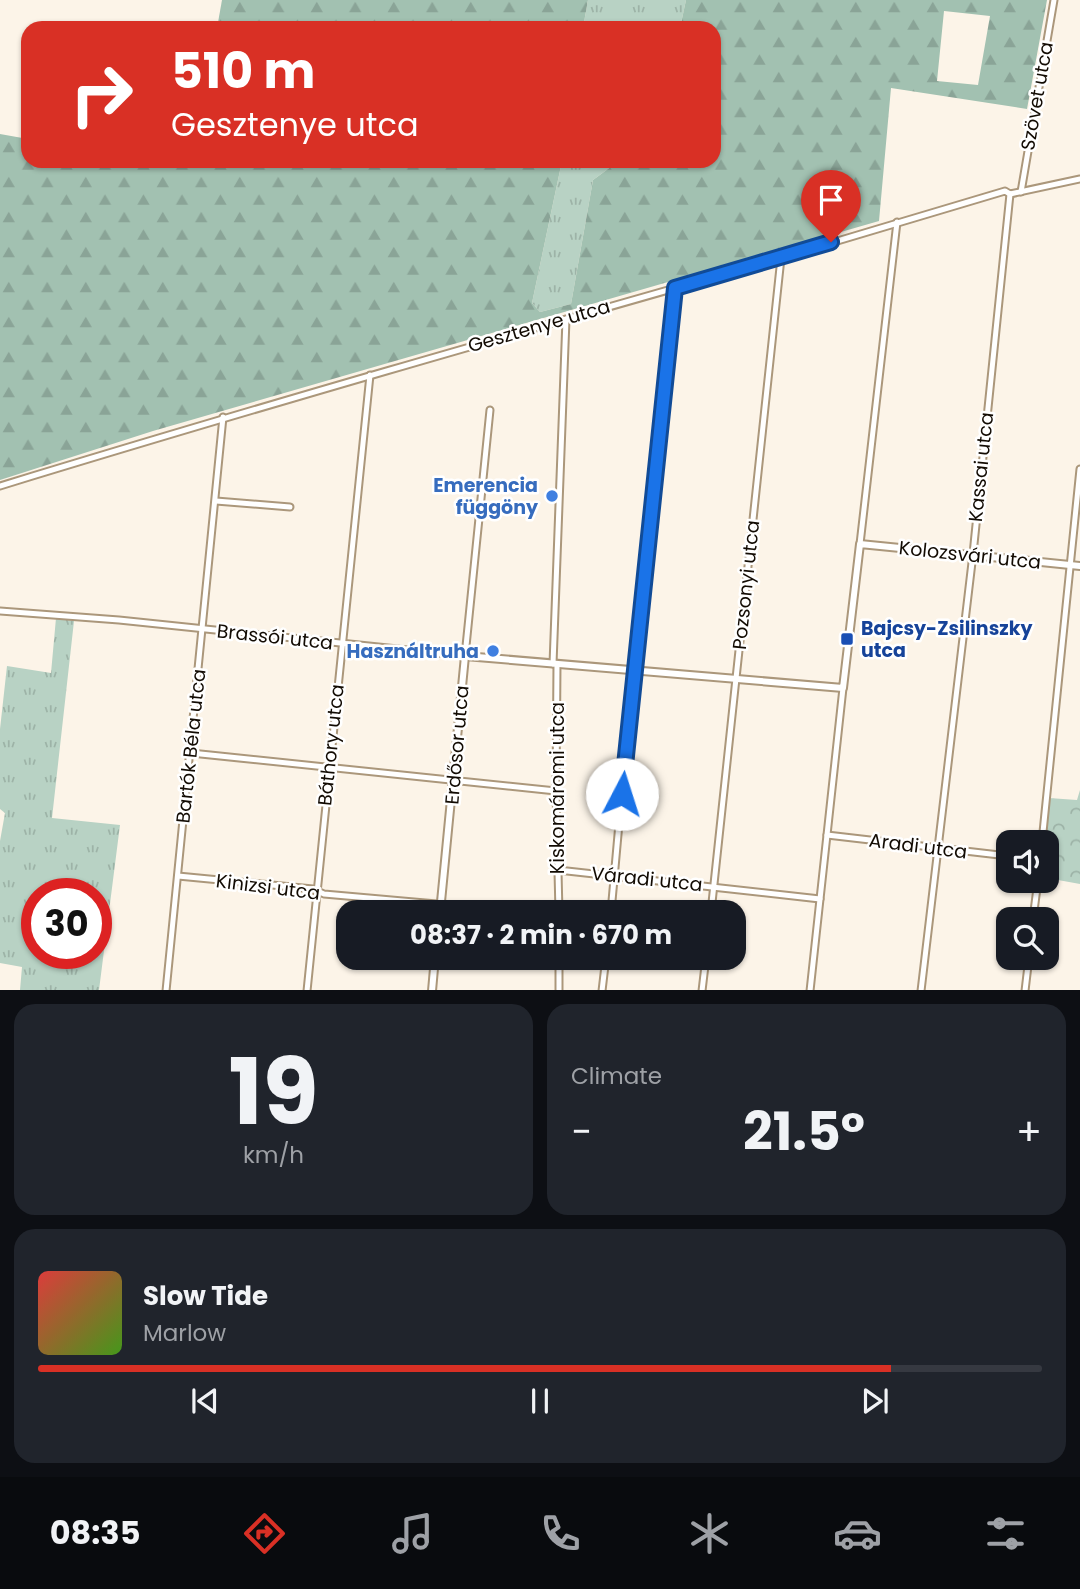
<!DOCTYPE html>
<meta charset="utf-8">
<style>
:root{--surface:#171b24;--page:#20242c;--text:#f1f3f6;--muted:#9ea1a6;--line:#363941;--accent:#d93025}
body{margin:0;font-family:Poppins,sans-serif;background:var(--page);color:var(--text);height:100vh;display:flex;flex-direction:column;font-size:26px;white-space:nowrap}
*{box-sizing:border-box;margin:0}
p{font-size:23px;color:var(--muted)}
.icon{flex:none;width:38px;height:38px;fill:none;stroke:currentColor;stroke-width:2;stroke-linecap:round;stroke-linejoin:round}
.map{position:relative;height:990px;overflow:hidden}
.drawer{display:flex;flex-direction:column;gap:14px;padding:14px;background:#0d0f14;flex:1}
.drawer>*{flex:none}
.top-card{position:absolute;left:21px;top:21px;width:700px;height:147px;border-radius:21px;box-shadow:0 2px 5px #0004;background:#d93025;color:#fff;overflow:hidden}
.controls{position:absolute;left:996px;top:830px;display:grid;gap:14px}
.controls a{display:grid;place-items:center;width:63px;height:63px;border-radius:14px;background:var(--surface);box-shadow:0 2px 5px #0004;font-size:35px}
.speed{position:absolute;left:21px;top:878px;display:flex;gap:14px;font-size:35px;font-weight:700;text-align:center}
.speed>*{display:grid;place-content:center;width:91px;height:91px;border-radius:50%;background:var(--surface);box-shadow:0 2px 5px #0004;line-height:1}
.speed .limit{border:10px solid #d22;background:#fff;color:#111}
.pin{position:absolute;display:grid;place-items:center;width:60px;height:60px;color:#fff;margin:-72px -30px;border-radius:50% 50% 50% 0;rotate:-45deg;box-shadow:0 0 7px #0007}
.pin .icon{rotate:45deg}
.me{position:absolute;width:77px;margin:-38px;rotate:5deg;stroke-linejoin:round;filter:drop-shadow(0 0 5px #0008)}
.turn{display:flex;align-items:center;gap:24px;height:147px;padding:0 35px;font-size:32px}
.turn .icon{width:91px;height:91px;stroke-width:2.5}
.turn b{display:block;font-size:49px;line-height:60px}
.big{font-size:52px;font-weight:700;line-height:1.1}
.drawer .card{flex:1;display:flex;flex-direction:column;justify-content:center;gap:10px;min-width:0;padding:0 24px;border-radius:21px;background:var(--page)}
.drawer .dial{align-items:center;gap:0}
.dial b{font-size:91px;line-height:1}
.song{display:flex;align-items:center;gap:21px}
.cover{width:84px;height:84px;border-radius:10px;background:linear-gradient(135deg,hsl(0 70% 55%),hsl(100 70% 35%))}
.played{height:7px;border-radius:4px;background:linear-gradient(90deg,var(--accent) 85%,var(--line) 85%)}
.keys{display:flex;justify-content:space-around;direction:ltr}
.heat{display:flex;justify-content:space-between;align-items:center;font-size:38px;direction:ltr}
.drawer .tiles{flex:1;display:grid;gap:14px;grid-template-columns:1fr 1fr}
.card:last-child{grid-column:span 2}
.trip{position:absolute;left:336px;top:900px;width:410px;height:70px;border-radius:21px;background:var(--surface);box-shadow:0 2px 5px #0004;font-weight:700;line-height:70px;text-align:center}
.dock{display:flex;height:112px;justify-content:space-around;align-items:center;background:#090b0e;color:var(--muted)}
.dock .icon{width:49px;height:49px}
.dock .current{color:var(--accent)}
.dock b{font-size:32px;color:var(--text)}
.map>svg:first-child{display:block}
.grass{fill:url(#grass-tufts);fill-rule:evenodd}
.forest{fill:url(#forest-firs);fill-rule:evenodd}
.park{fill:url(#park-crowns)}
.lines{fill:none;stroke-linecap:round;stroke-linejoin:round}
.minor-casing{stroke:#ab977b;stroke-width:9}
.tertiary-casing{stroke:#ab977b;stroke-width:10}
.minor{stroke:#fff;stroke-width:5}
.tertiary{stroke:#fff;stroke-width:6}
.route-casing{stroke:#114b97;stroke-width:18}
.route{stroke:#1a73e8;stroke-width:12}
.shop-dot{fill:#3f7fe0;stroke:#fff;stroke-width:2.5}
.transit-dot{fill:#1a4fb4;stroke:#fff;stroke-width:2.5}
.labels{text-anchor:middle;dominant-baseline:central;stroke-width:5;stroke-linejoin:round;paint-order:stroke}
.street-label{font-size:19px;fill:#120b03;stroke:#fff}
.shop-label{font-size:19px;font-weight:bold;fill:#366cbe;stroke:#fff;text-anchor:end}
.transit-label{font-size:19px;font-weight:bold;fill:#164399;stroke:#fff;text-anchor:start}
</style>
<div class="map">
<svg width="1080" height="991" viewBox="0 0 1080 991">
<defs>
<pattern id="grass-tufts" width="24" height="20" patternUnits="userSpaceOnUse" patternTransform="scale(1.75)"><rect width="24" height="20" fill="#b8d2c4"/><path d="M3 7l-1-3M5 7V3M7 7l1-3M15 17l-1-3M17 17v-4M19 17l1-3" fill="none" stroke="#9db3a7"/></pattern>
<pattern id="forest-firs" width="22" height="20" patternUnits="userSpaceOnUse" patternTransform="scale(1.75)"><rect width="22" height="20" fill="#a2c1b1"/><path d="M5 1l3.5 6h-7zM16 11l3.5 6h-7z" fill="#8aa497"/></pattern>
<pattern id="park-crowns" width="20" height="18" patternUnits="userSpaceOnUse" patternTransform="scale(1.75)"><rect width="20" height="18" fill="#b8d2c4"/><path d="M2 6a3 3 0 1 1 6 0M12 15a3 3 0 1 1 6 0" fill="none" stroke="#9db3a7"/></pattern>
</defs>
<rect width="100%" height="100%" fill="#fcf4e8"/>
<g class="grass">
<polygon points="588,0 686,0 680,28 583,28"/>
<polygon points="562,161 634,161 612,166 593,180 571,304 540,312 532,303"/>
<path d="M 56,618 L 74,621 L 52,818 L 120,825 L 99,990 L 20,990 L 22,967 L 0,963 L 0,841 L 5,813 L 0,809 L 0,729 L 7,666 L 51,673 ZM 96,894 L 96,954 L 37,954 L 37,894 Z"/>
</g>
<g class="forest">
<polygon points="222,0 588,0 583,28 217,28"/>
<path d="M 686,0 L 1047,0 L 1027,109 L 891,88 L 879,221 L 153,431 L 0,480 L 0,134 L 28,139 L 28,161 L 177,161 L 191,163 L 192,161 L 562,161 L 532,303 L 540,312 L 571,304 L 593,180 L 612,166 L 634,161 L 714,161 L 714,28 L 680,28 ZM 944,11 L 990,16 L 978,85 L 937,81 Z"/>
</g>
<polygon class="park" points="1080,790 1080,884 1047,878 1045,842 1049,798 1077,800"/>
<g class="lines">
<defs>
<g id="minor">
<polyline points="1021,192 1054,0"/>
<path d="M 0,486 C 258,407 517,333 777,259 C 853,237 929,213 1005,191 L 1010,194 L 1080,179"/>
<polyline points="216,501 290,507"/>
<polyline points="860,544 897,222"/>
<polyline points="0,611 119,620 465,656 490,410"/>
<polyline points="553,664 566,319"/>
<polyline points="557,664 556,791 559,912"/>
<polyline points="191,753 556,791"/>
<polyline points="827,835 1008,856"/>
<polyline points="1042,842 1080,469"/>
<polyline points="558,870 820,899"/>
<polyline points="178,876 313,889 324,894 526,912"/>
<polyline points="611,912 629,713 675,288"/>
<polyline points="711,912 781,258"/>
<polyline points="1033,919 1038,880"/>
<polyline points="166,991 223,417"/>
<polyline points="307,991 370,375"/>
<polyline points="559,991 559,957"/>
<polyline points="602,991 606,957"/>
<polyline points="702,991 706,957"/>
<polyline points="810,991 843,688"/>
<polyline points="921,991 973,554 1010,194"/>
<polyline points="1025,991 1029,957"/>
</g>
<g id="tertiary">
<polyline points="440,912 465,656 843,688 860,544 1080,566"/>
<polyline points="432,991 435,957"/>
</g>
</defs>
<use href="#minor" class="minor-casing"/>
<use href="#tertiary" class="tertiary-casing"/>
<use href="#minor" class="minor"/>
<use href="#tertiary" class="tertiary"/>
</g>
<g class="lines">
<defs>
<polyline id="route" points="622,794 675,288 831,242"/>
</defs>
<use href="#route" class="route-casing"/>
<use href="#route" class="route"/>
</g>
<g class="shop-dot">
<circle cx="552" cy="496" r="7"/>
<circle cx="493" cy="651" r="7"/>
</g>
<rect class="transit-dot" x="840" y="632" width="14" height="14" rx="3.5"/>
<g class="labels">
<g class="street-label">
<text transform="translate(1037 96) rotate(-80)">Szövet utca</text>
<text transform="translate(539 326) rotate(-16)">Gesztenye utca</text>
<text transform="translate(981 467) rotate(-84)">Kassai utca</text>
<text transform="translate(970 555) rotate(6)">Kolozsvári utca</text>
<text transform="translate(746 585) rotate(-84)">Pozsonyi utca</text>
<text transform="translate(275 637) rotate(6)">Brassói utca</text>
<text transform="translate(331 745) rotate(-84)">Báthory utca</text>
<text transform="translate(457 745) rotate(-85)">Erdősor utca</text>
<text transform="translate(191 746) rotate(-84)">Bartók Béla utca</text>
<text transform="translate(557 788) rotate(-90)">Kiskomáromi utca</text>
<text transform="translate(918 846) rotate(7)">Aradi utca</text>
<text transform="translate(647 879) rotate(6)">Váradi utca</text>
<text transform="translate(268 887) rotate(7)">Kinizsi utca</text>
</g>
<g class="shop-label">
<text x="538" y="485">Emerencia<tspan x="538" dy="22">függöny</tspan></text>
<text x="479" y="651">Használtruha</text>
</g>
<g class="transit-label">
<text x="861" y="628">Bajcsy-Zsilinszky<tspan x="861" dy="22">utca</tspan></text>
</g>
</g>
</svg>
<div class="controls">
<a><svg class="icon" aria-label="sound" viewBox="0 0 24 24"><path d="M4 9h4l5-4v14l-5-4H4zM17 9q2 3 0 6"/></svg></a>
<a><svg class="icon" aria-label="search" viewBox="0 0 24 24"><circle cx="10" cy="10" r="6"/><path d="M15 15l6 6"/></svg></a>
</div>
<div class="speed"><div class="limit">30</div></div>
<div class="pin" style="left:831px;top:242px;background:#d93025"><svg class="icon" aria-label="arrive" viewBox="0 0 24 24"><path d="M6 21V4h12l-3 4 3 4H6"/></svg></div>
<svg class="me" style="left:622px;top:794px" viewBox="-20 -20 40 40"><circle r="19" fill="#fff"/><path d="M0-13L10 11 0 6-10 11z" fill="#1a73e8"/></svg>
<div class="trip">08:37 · 2 min · 670 m</div>
<div class="top-card">
<div class="turn"><svg class="icon" aria-label="right" viewBox="0 0 24 24"><path d="M7 20v-9h11M14 6l5 5-5 5"/></svg><div><b>510 m</b>Gesztenye utca</div></div>
</div>
</div>
<section class="drawer">
<div class="tiles">
<div class="card dial"><b>19</b><p>km/h</p></div>
<div class="card"><p>Climate</p>
<div class="heat"><a>−</a><b class="big">21.5°</b><a>+</a></div>
</div>
<div class="card">
<div class="song"><i class="cover"></i><div><b>Slow Tide</b><p>Marlow</p></div></div>
<div class="played"></div>
<div class="keys"><svg class="icon" aria-label="previous" viewBox="0 0 24 24"><path d="M18 5L8 12l10 7zM5 5v14"/></svg><svg class="icon" aria-label="pause" viewBox="0 0 24 24"><path d="M8 5v14M16 5v14"/></svg><svg class="icon" aria-label="next" viewBox="0 0 24 24"><path d="M6 5l10 7-10 7zM19 5v14"/></svg></div>
</div>
</div>
</section>
<nav class="dock">
<b>08:35</b>
<svg class="icon current" aria-label="directions" viewBox="0 0 24 24"><path d="M12 3l9 9-9 9-9-9zM9 14v-3h6M13 9l2 2-2 2"/></svg>
<svg class="icon" aria-label="music" viewBox="0 0 24 24"><path d="M9 18V5l10-2v13"/><circle cx="6" cy="18" r="3"/><circle cx="16" cy="16" r="3"/></svg>
<svg class="icon" aria-label="phone" viewBox="0 0 24 24"><path d="M5 4h4l2 5-3 2q2 4 5 5l2-3 5 2v4C11 20 4 13 5 4z"/></svg>
<svg class="icon" aria-label="climate" viewBox="0 0 24 24"><path d="M12 3v18M4 7l16 10M4 17L20 7"/></svg>
<svg class="icon" aria-label="car" viewBox="0 0 24 24"><path d="M5 17H2v-5l4-1 3-4h7l3 4 3 1v5h-3M9 17h6M6 11h13"/><circle cx="7" cy="17" r="2"/><circle cx="17" cy="17" r="2"/></svg>
<svg class="icon" aria-label="filters" viewBox="0 0 24 24"><path d="M4 7h16M4 17h16"/><circle cx="9" cy="7" r="2"/><circle cx="15" cy="17" r="2"/></svg>
</nav>
